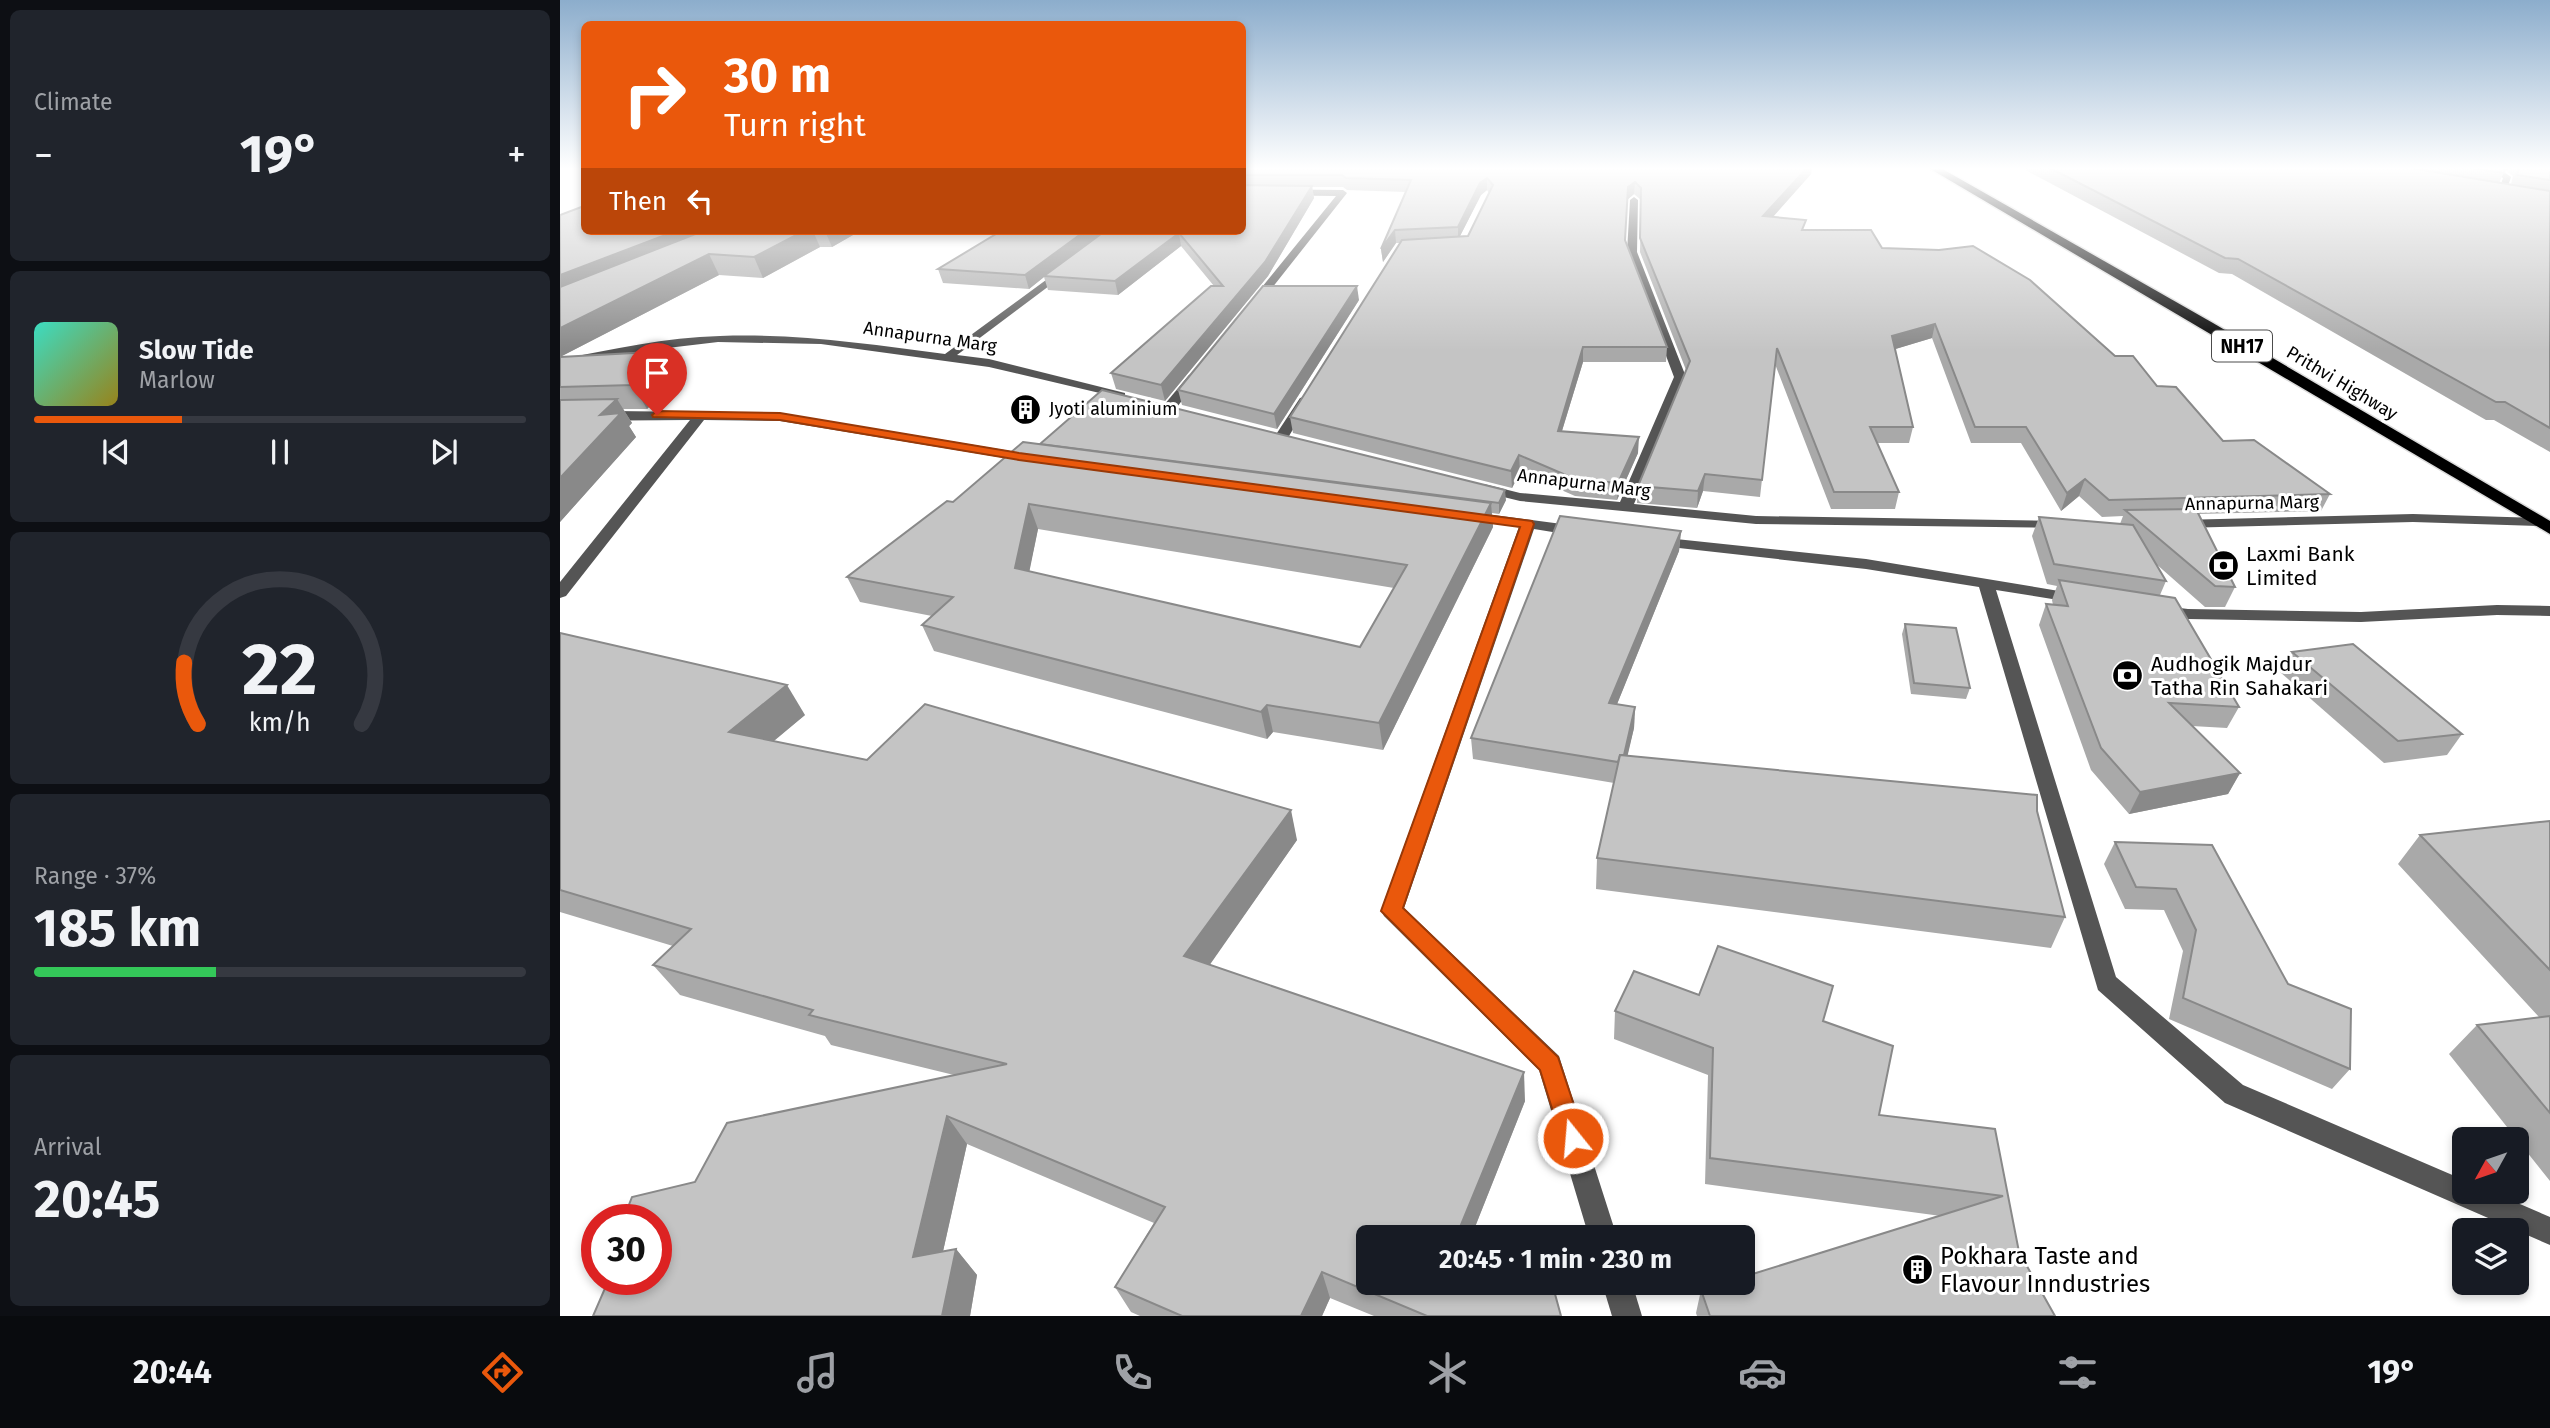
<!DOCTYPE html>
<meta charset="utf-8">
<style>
:root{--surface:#171b24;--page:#20242c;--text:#f1f3f6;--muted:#9ea1a6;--line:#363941;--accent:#ea580c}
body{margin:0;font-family:"Fira Sans",sans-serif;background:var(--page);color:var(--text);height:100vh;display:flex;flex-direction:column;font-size:26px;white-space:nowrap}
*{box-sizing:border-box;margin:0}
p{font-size:23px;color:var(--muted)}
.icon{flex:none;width:38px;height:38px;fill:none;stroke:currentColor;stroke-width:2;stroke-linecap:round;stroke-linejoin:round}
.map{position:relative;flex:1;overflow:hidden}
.details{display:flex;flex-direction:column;gap:10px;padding:10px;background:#0d0f14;width:560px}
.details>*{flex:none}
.hud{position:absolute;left:21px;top:21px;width:665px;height:214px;border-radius:10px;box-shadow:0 4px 10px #0003;background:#ea580c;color:#fff;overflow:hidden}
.needle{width:46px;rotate:230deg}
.buttons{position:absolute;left:1892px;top:1127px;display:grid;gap:14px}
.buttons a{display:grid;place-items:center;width:77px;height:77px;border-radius:10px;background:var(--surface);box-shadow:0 4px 10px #0003;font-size:35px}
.speed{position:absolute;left:21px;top:1204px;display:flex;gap:14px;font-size:35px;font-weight:700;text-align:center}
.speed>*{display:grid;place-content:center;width:91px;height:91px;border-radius:50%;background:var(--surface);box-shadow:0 4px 10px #0003;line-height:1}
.speed .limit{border:10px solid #d22;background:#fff;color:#111}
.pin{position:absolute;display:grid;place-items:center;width:60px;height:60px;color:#fff;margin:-72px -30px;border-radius:50% 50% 50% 0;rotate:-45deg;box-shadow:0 0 7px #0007}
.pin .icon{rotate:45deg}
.me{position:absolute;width:77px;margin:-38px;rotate:343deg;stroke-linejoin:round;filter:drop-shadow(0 0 5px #0008)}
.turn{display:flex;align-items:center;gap:24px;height:147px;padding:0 28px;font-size:32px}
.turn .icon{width:91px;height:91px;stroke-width:2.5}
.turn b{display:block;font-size:49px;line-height:60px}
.then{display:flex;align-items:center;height:66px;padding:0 28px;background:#0003;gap:14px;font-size:26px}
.big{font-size:52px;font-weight:700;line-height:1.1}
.details .tile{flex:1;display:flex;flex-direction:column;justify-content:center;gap:10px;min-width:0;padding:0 24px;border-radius:10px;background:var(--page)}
.details .dial{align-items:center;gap:0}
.dial svg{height:182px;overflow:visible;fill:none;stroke:var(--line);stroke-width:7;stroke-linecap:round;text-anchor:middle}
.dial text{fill:var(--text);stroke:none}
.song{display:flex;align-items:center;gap:21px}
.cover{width:84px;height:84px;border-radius:10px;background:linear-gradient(135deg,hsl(170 70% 55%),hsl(50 70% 35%))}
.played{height:7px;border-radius:4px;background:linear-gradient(90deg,var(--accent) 30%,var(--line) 30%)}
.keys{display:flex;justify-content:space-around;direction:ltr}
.heat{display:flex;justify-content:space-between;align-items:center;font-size:38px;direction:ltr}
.charge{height:10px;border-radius:5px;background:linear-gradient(90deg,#34c759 37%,var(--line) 0)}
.trip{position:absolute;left:796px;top:1225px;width:399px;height:70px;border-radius:10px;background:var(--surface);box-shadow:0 4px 10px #0003;font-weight:700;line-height:70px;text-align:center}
.dock{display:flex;height:112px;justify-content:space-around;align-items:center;background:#090b0e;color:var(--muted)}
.dock .icon{width:49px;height:49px}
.dock .on{color:var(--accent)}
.dock b{font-size:32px;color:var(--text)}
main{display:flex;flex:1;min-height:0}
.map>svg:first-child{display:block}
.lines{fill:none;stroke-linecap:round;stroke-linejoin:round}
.highway-casing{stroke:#dbdbdb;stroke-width:3}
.minor{fill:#555;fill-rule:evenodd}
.highway{fill:#000;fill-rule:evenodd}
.wall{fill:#a9a9a9;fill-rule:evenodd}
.shaded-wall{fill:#898989}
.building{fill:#c4c4c4;stroke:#898989;stroke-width:2;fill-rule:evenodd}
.route{fill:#ea580c;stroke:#983908;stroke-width:2}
.labels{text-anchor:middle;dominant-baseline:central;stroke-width:6;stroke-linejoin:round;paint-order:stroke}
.far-street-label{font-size:18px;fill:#000;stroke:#fff}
.far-poi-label{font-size:18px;fill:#000;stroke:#fff;text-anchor:start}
.shield{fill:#fff;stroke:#4c4c4c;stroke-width:2}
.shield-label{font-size:19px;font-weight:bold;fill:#000}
.poi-label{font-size:21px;fill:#000;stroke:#fff;text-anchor:start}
.near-poi-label{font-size:24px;fill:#000;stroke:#fff;text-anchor:start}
</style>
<main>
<section class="details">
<div class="tile"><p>Climate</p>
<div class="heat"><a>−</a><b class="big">19°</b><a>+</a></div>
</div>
<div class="tile">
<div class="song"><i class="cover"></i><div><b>Slow Tide</b><p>Marlow</p></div></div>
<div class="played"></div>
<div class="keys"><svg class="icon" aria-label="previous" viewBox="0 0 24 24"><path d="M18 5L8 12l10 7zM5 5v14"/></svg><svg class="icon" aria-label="pause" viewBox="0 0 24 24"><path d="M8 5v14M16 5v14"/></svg><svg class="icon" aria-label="next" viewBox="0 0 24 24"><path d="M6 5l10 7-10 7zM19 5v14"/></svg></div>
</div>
<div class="tile dial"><svg viewBox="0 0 100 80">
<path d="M14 69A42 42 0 1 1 86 69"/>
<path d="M14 69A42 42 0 0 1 8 42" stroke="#ea580c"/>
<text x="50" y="56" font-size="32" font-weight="700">22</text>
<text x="50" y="72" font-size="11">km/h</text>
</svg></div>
<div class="tile"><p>Range · 37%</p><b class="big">185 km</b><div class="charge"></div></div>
<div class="tile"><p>Arrival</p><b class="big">20:45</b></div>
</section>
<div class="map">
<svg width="1990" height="1316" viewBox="0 0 1990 1316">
<rect width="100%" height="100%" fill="#fff"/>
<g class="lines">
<defs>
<polygon id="highway" points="1367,167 1379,167 1653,323 1990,521 1990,534"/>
</defs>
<use href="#highway" class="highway-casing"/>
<g class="minor">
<polygon points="1927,167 1937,167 1951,177 1945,195 1938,193 1943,178"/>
<polygon points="682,189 783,190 787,193 697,307 693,308 688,305 689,303 776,196 682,195"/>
<polygon points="1074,197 1078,200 1077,252 1126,377 1074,504 1196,516 1499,521 1506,525 1504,528 1196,524 960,501 919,491 919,485 924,484 960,493 1060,502 1114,377 1067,252 1070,200"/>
<path d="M 505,266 L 510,269 L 509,271 L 397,355 L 429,359 L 565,393 L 565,399 L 429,367 L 261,344 L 158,342 L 82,351 L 0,367 L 0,359 C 52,350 106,337 160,336 C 235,333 310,344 385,354 Z"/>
<polygon points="633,374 639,378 637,381 614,411 604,411 604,405 629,375"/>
<polygon points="744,397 750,401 729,436 727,439 717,439 715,436 740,398"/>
<polygon points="53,411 220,413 469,454 476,458 469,462 220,421 144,420 6,596 0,598 0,582 130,420 0,421 0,413"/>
<polygon points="910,512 1017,526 1025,531 1017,536 974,529 844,908 999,1056 1057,1237 1029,1237 979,1070 824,916 821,910 959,527 905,519 903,516 905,513"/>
<polygon points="1853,514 1978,518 1985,522 1978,526 1853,522 1621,528 1614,524 1621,520"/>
<polygon points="1097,537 1306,559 1523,595 1525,598 1523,601 1517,603 1436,590 1556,977 1683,1085 1904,1180 1904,1192 1932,1192 1990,1217 1990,1245 1665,1103 1538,990 1419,587 1306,569 1092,545 1089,542"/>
<polygon points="1937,605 1990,606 1990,616 1937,615 1801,622 1628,619 1603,616 1595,611 1603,606 1628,609 1801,612"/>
<polygon points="1042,1283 1072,1283 1082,1316 1052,1316"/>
</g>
<use href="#highway" class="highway"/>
</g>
<g class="wall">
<path d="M 682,167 L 1252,167 L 1251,174 L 1213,217 L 1244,230 L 1322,248 L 1555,356 L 1597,386 L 1663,441 L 1770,494 L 1761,511 L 1638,514 L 1675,587 L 1665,607 L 1645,607 L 1595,563 L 1606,581 L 1600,595 L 1679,707 L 1667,728 L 1632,726 L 1680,773 L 1668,794 L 1569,814 L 1531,770 L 1479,625 L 1486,604 L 1493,605 L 1492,600 L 1497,586 L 1487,584 L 1472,536 L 1479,517 L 1560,524 L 1563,516 L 1542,517 L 1519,496 L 1501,511 L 1461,443 L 1411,443 L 1372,338 L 1335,349 L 1353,427 L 1349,443 L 1317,443 L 1339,492 L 1335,509 L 1271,509 L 1215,364 L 1200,497 L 1143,491 L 1137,508 L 1077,503 L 1078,486 L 1126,370 L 1080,252 L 1081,200 L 1074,194 L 1067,200 L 1065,240 L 1107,347 L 1106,362 L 1023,362 L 1002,431 L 1078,453 L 1057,500 L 1015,496 L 960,472 L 952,488 L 733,433 L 730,417 L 840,243 L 836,243 L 823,262 L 821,249 L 846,192 L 787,190 L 783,187 L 752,187 L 754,198 L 708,276 L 605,401 L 556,389 L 551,373 L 654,286 L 621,246 L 558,295 L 488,290 L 484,277 L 469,289 L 383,283 L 378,269 L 441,231 L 682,231 ZM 927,190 L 929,193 L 908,236 L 900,236 L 921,195 Z"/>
<path d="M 1460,167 L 1990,167 L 1990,452 L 1934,420 L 1926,420 L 1672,274 L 1659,273 ZM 1945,170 L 1953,176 L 1951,184 L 1939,183 Z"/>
<polygon points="24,231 300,231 272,247 260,247 203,278 159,275 0,357"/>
<polygon points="799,300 717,429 622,405 618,390"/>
<polygon points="111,351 123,374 87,409 63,409 72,423 69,426 76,437 0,522 0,357"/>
<path d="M 946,500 L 939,514 L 932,513 L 933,527 L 823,750 L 713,732 L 707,739 L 374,651 L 362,625 L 372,616 L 300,602 L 287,577 L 393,502 ZM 478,529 L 834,588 L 800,647 L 469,571 Z"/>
<polygon points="1121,531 1119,551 1057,704 1075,707 1074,728 1067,756 1477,811 1505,917 1491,948 1036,889 1037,858 1054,783 913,759 911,738"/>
<polygon points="1345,624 1410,688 1406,699 1351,694 1342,634"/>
<polygon points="0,633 245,715 213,741 307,760 737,840 649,965 965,1101 911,1237 808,1237 808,1283 892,1283 890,1289 1001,1316 814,1316 770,1298 762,1316 580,1316 571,1312 555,1287 594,1223 407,1144 383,1251 396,1249 417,1275 410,1316 33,1316 47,1284 41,1279 96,1279 135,1182 394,1075 271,1045 265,1036 120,995 93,965 113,946 0,912"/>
<polygon points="1732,652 1902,734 1887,755 1824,763 1720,672"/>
<polygon points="1990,821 1990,1181 1889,1054 1917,1025 1979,1017 1838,864 1860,835"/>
<polygon points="1555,842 1652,845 1728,984 1790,1069 1772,1089 1609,1019 1623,951 1604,910 1565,909 1544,864"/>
<polygon points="1139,995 1263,1021 1319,1115 1435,1129 1459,1252 1495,1316 1137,1316 1136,1313 1141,1290 1381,1216 1145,1184 1148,1075 1054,1039 1055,1011"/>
</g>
<g class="shaded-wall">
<polygon points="1248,167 1252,167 1251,174 1202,229 1203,216"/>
<polygon points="927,178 927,190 921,195 898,240 898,227 920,183"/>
<polygon points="1075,182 1074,194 1067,200 1068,187"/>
<polygon points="752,186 754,198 708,276 605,401 601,385"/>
<polygon points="835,230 836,243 823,262 821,249"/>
<polygon points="116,231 175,231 0,301 0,275"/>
<polygon points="244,231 253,231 260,247 203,278 194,257"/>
<polygon points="265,231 300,231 272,247"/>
<polygon points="525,231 547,231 484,276 484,277 469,289 465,275"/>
<polygon points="619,233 621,246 558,295 555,281"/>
<polygon points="149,254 159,275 0,357 0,328"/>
<polygon points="797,286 799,300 717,429 714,414"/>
<polygon points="1375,324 1372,338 1329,351 1332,336"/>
<polygon points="1023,347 1023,362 997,447 998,431"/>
<polygon points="111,351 123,374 87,409 73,385"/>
<polygon points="57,399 72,423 69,426 76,437 0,522 0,478 40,415"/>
<polygon points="1079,437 1078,453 1057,500 1058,483"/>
<polygon points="959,455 960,472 952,488 951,471"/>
<polygon points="1145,474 1143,491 1137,508 1138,491"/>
<polygon points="1525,479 1519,496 1501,511 1507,493"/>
<polygon points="945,490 946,500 939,514 939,503"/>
<polygon points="931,503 933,527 823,750 819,723"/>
<polygon points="469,504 478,529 465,593 455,568"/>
<polygon points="1121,531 1119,551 1049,724 1049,703"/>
<polygon points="227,685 245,715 189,762 169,732"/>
<polygon points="707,705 713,732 707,739 701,712"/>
<polygon points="1075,707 1074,728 1061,784 1062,762"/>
<polygon points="1680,773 1668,794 1569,814 1580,792"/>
<polygon points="731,810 737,840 635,986 624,956"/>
<polygon points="964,1072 965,1101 911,1237 896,1237"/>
<polygon points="387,1116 407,1144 376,1283 353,1257"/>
<polygon points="396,1249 417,1275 410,1316 382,1316"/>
<polygon points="762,1272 770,1298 762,1316 741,1316"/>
<polygon points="878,1283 892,1283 879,1316 873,1293"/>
</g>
<g class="building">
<polygon points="682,167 1248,167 1203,216 1246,220 1242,230 1311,230 1322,248 1379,250 1413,246 1470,280 1555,356 1573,356 1597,386 1616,387 1663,441 1694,440 1770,494 1549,500 1525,479 1507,493 1466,427 1415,427 1375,324 1332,336 1353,427 1310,427 1339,492 1274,492 1217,348 1202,480 1145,474 1138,491 1078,486 1130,361 1080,238 1081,188 1075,182 1068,187 1065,240 1107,347 1023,347 998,431 1079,437 1058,483 1015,479 959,455 951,471 730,417 842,240 908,236 933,185 927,178 920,183 898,227 835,230 821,249 851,180 786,178 782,175 682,175"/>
<polygon points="1488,167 1844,167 1990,191 1990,428 1945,402 1936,402 1678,259 1665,258"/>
<polygon points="1906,167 1946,167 1944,173"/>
<polygon points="1959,167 1990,167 1990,180 1957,175"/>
<polygon points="682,185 752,186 705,262 601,385 551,373 651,286 663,286 619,233 555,281 484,276 545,231 682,231"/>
<polygon points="24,206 24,231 116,231 0,275 0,215"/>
<polygon points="143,231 244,231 194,257 149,254 0,328 0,287"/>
<polygon points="441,231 525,231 465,275 378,269"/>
<polygon points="703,286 797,286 714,414 618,390"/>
<polygon points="111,351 73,385 0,387 0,357"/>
<polygon points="542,390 945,490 939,503 480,444"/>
<polygon points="57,399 40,415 61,413 0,478 0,400"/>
<path d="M 463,442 L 931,503 L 819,723 L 707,705 L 701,712 L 362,625 L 393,597 L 287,577 L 387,501 L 393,502 ZM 469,504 L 847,565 L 800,647 L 455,568 Z"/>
<polygon points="1636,509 1675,587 1655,586 1565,510"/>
<polygon points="1000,516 1121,531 1049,703 1075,707 1064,755 1060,755 1058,762 911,738"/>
<polygon points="1479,517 1573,525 1606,581 1494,564"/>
<polygon points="1499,580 1615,598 1679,707 1609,703 1680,773 1580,792 1541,748 1486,604 1508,606"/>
<polygon points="1345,624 1396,628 1410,688 1354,683"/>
<polygon points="0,633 227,685 169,732 307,760 365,704 731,810 624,956 964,1072 896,1237 808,1237 808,1283 878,1283 873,1293 910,1283 992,1283 1001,1316 867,1316 762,1272 741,1316 622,1316 555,1287 605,1207 387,1116 353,1257 396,1249 382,1316 33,1316 49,1279 96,1279 96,1220 63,1220 72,1197 135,1182 167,1123 447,1064 249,1015 253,1010 93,965 131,929 0,890"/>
<polygon points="1793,644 1902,734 1838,741 1732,652"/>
<polygon points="1060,755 1477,795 1477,811 1505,917 1037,858"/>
<polygon points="1990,821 1990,970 1860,835"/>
<polygon points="1555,842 1652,845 1728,984 1791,1009 1790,1069 1623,998 1636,930 1616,889 1576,887"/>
<polygon points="1158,946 1273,986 1263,1021 1333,1046 1319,1115 1435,1129 1459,1252 1495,1316 1150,1316 1141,1290 1163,1283 1183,1283 1183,1277 1443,1196 1150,1158 1153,1048 1055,1011 1074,971 1139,995"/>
<polygon points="1990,1016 1990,1113 1917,1025"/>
</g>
<linearGradient id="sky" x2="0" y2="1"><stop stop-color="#8cadcc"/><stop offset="0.48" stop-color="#fff"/><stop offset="1" stop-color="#fff" stop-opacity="0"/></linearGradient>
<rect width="1990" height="351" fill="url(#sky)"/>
<polygon class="route" points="97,411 220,413 459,453 972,521 974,524 843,908 998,1057 1025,1138 1021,1147 1013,1150 1004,1147 980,1070 821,911 960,527 459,460 220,420 93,417 92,415"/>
<defs>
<symbol id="building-disc" viewBox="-11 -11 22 22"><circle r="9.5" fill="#000" stroke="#fff"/><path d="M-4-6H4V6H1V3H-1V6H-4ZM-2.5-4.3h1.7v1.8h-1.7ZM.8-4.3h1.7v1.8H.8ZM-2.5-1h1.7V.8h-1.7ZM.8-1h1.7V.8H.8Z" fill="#fff"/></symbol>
<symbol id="bank-disc" viewBox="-11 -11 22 22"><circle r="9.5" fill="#000" stroke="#fff"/><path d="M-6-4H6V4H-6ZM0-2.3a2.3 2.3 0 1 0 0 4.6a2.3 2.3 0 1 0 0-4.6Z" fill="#fff"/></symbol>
</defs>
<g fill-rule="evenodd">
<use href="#building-disc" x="448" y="392" width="35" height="35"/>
<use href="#bank-disc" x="1646" y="548" width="35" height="35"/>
<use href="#bank-disc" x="1550" y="658" width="35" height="35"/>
<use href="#building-disc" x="1340" y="1252" width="35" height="35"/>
</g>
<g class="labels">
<g class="far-street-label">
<text transform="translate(370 337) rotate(8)">Annapurna Marg</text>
<text transform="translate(1782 383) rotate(31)">Prithvi Highway</text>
<text transform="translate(1024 483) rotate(7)">Annapurna Marg</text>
<text transform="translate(1692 503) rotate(-1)">Annapurna Marg</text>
</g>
<g class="far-poi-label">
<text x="489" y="409">Jyoti aluminium</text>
</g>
<rect class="shield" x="1652" y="330.5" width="60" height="31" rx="5"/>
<g class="shield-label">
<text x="1682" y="346">NH17</text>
</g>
<g class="poi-label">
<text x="1686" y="554">Laxmi Bank<tspan x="1686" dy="24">Limited</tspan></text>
<text x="1591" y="664">Audhogik Majdur<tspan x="1591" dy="24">Tatha Rin Sahakari</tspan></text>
</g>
<g class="near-poi-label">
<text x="1380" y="1256">Pokhara Taste and<tspan x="1380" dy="28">Flavour Inndustries</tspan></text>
</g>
</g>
</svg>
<div class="buttons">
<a><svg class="needle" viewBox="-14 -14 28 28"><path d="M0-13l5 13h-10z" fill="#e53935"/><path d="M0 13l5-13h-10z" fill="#9ea1a6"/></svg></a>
<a><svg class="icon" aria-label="layers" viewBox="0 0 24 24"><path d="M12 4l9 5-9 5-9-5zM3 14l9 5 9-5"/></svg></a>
</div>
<div class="speed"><div class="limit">30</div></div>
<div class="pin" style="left:97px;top:415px;background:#d93025"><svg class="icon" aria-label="arrive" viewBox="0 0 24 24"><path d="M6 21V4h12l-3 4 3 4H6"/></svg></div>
<svg class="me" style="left:1013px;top:1138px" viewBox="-20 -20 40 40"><circle r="17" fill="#ea580c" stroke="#fff" stroke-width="3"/><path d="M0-11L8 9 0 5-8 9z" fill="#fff"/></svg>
<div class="trip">20:45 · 1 min · 230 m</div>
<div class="hud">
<div class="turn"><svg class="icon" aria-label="right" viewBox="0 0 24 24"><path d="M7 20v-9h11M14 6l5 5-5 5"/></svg><div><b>30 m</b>Turn right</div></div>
<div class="then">Then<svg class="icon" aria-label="left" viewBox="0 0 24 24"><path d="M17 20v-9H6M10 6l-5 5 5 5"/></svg></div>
</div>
</div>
</main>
<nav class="dock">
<b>20:44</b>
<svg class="icon on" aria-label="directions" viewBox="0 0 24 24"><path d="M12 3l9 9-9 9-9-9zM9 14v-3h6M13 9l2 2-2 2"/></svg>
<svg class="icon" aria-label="music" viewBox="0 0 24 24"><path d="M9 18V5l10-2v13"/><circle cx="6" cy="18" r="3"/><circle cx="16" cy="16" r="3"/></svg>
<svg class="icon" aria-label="phone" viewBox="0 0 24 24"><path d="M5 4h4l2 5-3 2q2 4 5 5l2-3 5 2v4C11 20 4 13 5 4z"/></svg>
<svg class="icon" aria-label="climate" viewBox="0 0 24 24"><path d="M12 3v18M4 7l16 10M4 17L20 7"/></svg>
<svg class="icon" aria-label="car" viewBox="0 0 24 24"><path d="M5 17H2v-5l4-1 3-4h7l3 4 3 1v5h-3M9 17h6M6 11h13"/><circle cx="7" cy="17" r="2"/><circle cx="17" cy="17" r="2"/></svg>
<svg class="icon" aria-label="filters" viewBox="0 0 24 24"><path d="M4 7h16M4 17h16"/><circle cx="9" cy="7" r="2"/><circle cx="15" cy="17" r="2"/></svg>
<b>19°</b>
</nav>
